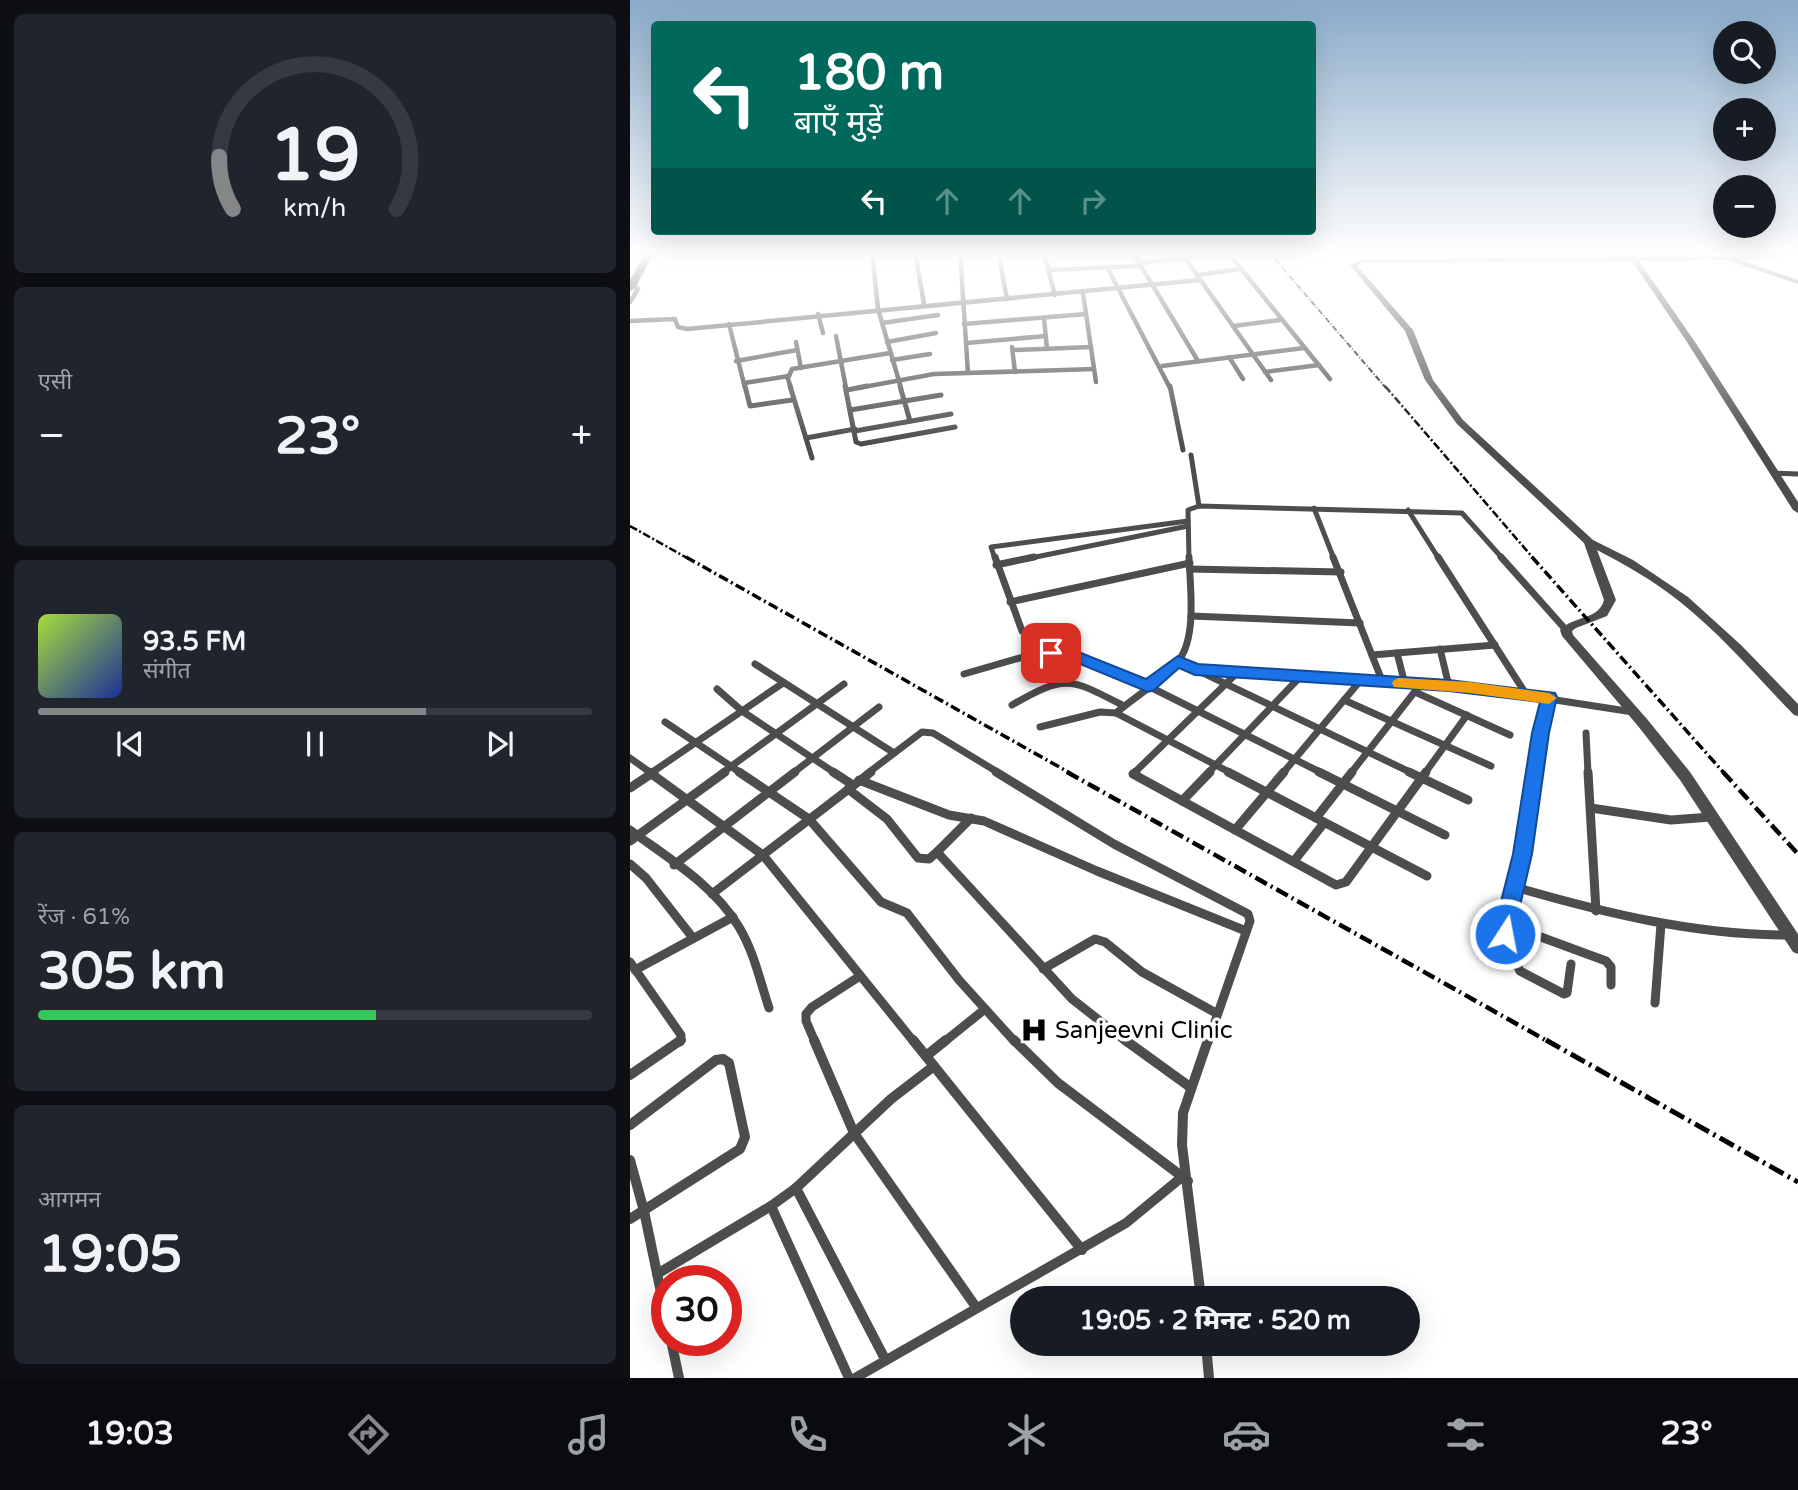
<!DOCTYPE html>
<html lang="hi">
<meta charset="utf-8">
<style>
:root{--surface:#171b24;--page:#20242c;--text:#f1f3f6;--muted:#9ea1a6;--line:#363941;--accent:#858687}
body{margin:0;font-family:"Varela Round","Noto Sans Devanagari",sans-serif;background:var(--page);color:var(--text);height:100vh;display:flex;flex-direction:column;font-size:26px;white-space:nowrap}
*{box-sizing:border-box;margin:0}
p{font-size:23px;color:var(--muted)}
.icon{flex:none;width:38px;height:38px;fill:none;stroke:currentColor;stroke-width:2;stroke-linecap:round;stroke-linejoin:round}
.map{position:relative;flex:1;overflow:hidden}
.panel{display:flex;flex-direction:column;gap:14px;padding:14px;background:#0d0f14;width:630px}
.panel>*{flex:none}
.hud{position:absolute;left:21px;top:21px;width:665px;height:214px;border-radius:7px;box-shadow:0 7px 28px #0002;background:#00695c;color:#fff;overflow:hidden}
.buttons{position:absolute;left:1083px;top:21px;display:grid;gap:14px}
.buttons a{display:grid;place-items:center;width:63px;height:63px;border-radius:50%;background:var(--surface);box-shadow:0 7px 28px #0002;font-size:35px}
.speed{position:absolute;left:21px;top:1265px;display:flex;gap:14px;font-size:35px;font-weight:700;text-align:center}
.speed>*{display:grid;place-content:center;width:91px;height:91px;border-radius:50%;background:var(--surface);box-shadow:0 7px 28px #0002;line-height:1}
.speed .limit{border:10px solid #d22;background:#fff;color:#111}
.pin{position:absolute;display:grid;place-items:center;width:60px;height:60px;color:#fff;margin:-30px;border-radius:14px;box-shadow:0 4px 10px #0006}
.me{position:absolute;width:77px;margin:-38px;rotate:11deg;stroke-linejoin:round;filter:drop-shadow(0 0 5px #0008)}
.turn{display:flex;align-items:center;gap:24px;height:147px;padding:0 28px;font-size:32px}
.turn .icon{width:91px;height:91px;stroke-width:2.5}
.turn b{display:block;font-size:49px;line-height:60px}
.lanes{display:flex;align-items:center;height:66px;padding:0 28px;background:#0003;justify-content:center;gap:35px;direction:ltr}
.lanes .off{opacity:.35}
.big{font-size:52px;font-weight:800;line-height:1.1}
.panel .tile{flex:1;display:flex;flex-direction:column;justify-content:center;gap:10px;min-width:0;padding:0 24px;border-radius:10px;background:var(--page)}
.panel .dial{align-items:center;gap:0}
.dial svg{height:182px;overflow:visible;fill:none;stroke:var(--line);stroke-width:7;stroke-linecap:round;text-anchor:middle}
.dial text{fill:var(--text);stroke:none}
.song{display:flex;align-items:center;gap:21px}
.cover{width:84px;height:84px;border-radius:10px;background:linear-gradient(135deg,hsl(80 70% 55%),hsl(230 70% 35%))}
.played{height:7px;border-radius:4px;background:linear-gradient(90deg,var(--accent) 70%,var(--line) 70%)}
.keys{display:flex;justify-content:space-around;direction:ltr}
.heat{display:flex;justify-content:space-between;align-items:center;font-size:38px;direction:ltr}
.charge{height:10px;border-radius:5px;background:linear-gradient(90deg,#34c759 61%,var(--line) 0)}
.trip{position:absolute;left:380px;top:1286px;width:410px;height:70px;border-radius:35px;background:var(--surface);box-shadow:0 7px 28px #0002;font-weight:800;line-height:70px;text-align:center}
.tabs{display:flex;height:112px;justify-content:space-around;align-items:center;background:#090b0e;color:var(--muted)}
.tabs .icon{width:49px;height:49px}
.tabs .current{color:var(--accent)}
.tabs b{font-size:32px;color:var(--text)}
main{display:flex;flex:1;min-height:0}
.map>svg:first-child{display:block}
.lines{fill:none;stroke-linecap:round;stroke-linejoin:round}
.primary-casing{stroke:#dbdbdb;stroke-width:3}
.minor-far4{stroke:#4d4d4d;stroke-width:4.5}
.minor-far3{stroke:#4d4d4d;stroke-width:5}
.minor-far2{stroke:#4d4d4d;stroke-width:7}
.minor-far1{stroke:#4d4d4d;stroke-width:9}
.minor{stroke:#4d4d4d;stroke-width:10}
.tertiary{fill:#4d4d4d;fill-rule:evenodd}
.primary{fill:#000;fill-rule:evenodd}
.rail-far4{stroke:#000;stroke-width:2;stroke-dasharray:6 2 1 2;stroke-linecap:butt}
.rail-far3{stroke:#000;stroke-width:2.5;stroke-dasharray:8 2.5 2 2.5;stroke-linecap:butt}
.rail-far2{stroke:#000;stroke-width:3.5;stroke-dasharray:10 3.5 2 3.5;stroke-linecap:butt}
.rail-far1{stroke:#000;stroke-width:4.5;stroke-dasharray:13 4.5 2 4.5;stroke-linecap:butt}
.rail{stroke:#000;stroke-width:5;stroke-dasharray:16 5 2.5 5;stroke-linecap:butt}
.route{fill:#1a73e8;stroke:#114b97;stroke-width:2}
.slow{fill:#f59e0b}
.labels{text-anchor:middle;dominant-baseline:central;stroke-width:7;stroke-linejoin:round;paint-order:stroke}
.near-poi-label{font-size:24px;fill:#000;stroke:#fff;text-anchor:start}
</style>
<main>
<section class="panel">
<div class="tile dial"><svg viewBox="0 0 100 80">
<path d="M14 69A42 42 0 1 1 86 69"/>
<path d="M14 69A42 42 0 0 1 8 46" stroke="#858687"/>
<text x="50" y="56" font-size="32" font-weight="700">19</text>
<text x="50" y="72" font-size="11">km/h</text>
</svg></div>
<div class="tile"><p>एसी</p>
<div class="heat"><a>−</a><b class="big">23°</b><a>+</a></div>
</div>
<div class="tile">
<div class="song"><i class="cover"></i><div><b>93.5 FM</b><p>संगीत</p></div></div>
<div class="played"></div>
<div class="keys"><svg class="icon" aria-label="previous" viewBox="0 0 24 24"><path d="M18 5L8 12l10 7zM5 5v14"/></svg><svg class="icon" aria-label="pause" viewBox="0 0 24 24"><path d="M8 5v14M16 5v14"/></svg><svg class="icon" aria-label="next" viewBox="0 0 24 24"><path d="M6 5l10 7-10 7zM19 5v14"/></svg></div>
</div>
<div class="tile"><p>रेंज · 61%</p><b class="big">305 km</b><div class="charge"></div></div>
<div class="tile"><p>आगमन</p><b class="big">19:05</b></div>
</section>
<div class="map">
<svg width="1168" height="1378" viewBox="0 0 1168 1378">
<rect width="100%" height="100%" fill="#fff"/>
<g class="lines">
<defs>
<polygon id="primary" points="17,251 25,251 5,288 0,291 0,280"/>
</defs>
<use href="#primary" class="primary-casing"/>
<g class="minor-far4">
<polyline points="242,251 248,309 271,388"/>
<polyline points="285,251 294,304"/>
<polyline points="330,251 338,373"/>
<polyline points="368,251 377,299"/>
<polyline points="502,251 568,361"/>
<polyline points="503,252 517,251"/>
<polyline points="415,258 425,295"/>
<polyline points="555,258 641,380"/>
<polyline points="1099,258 1168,253"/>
<polyline points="604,260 700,379"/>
<polyline points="509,263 616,251"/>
<polyline points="477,267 540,388"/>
<polyline points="418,270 510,266"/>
<polyline points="567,275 611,269"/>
<polyline points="453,293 466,382"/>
<polyline points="0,302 8,289 2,285"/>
<polyline points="188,314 193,333"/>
<polyline points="414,318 417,349"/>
<polyline points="0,321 45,319 48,327 57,329 570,280"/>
<polyline points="252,323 308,315"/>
<polyline points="99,324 115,388"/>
<polyline points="334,324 456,314"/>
<polyline points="603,326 650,320"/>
<polyline points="206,336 216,388"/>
<polyline points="166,342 171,368"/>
<polyline points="257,342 306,333"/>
<polyline points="336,343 416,336"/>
<polyline points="382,347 385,372"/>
<polyline points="383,350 461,347"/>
<polyline points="599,357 613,379"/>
<polyline points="262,360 300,354"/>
<polyline points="106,361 167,350"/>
<polyline points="532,366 674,348"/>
<polyline points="635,372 689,365"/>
<polyline points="157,376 161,388"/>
<polyline points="114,383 159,376 162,369 260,353"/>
<polyline points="228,388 304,374 464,369"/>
</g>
<g class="minor-far3">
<polyline points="115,386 120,406 162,400"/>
<polyline points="160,386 182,458"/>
<polyline points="215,386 226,442 231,444 325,427"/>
<polyline points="270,386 280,421"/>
<polyline points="540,386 553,450"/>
<polyline points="217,390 237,386"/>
<polyline points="220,410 311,395"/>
<polyline points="225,431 321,414"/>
<polyline points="176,438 225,429"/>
<polyline points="561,455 569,506"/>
<polyline points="1144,473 1168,474"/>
<polyline points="684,508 704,559"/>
<polyline points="778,510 809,559"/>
<polyline points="365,559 361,547 558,521"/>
<polyline points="396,559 558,526"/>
<polyline points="559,559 558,510 569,506 832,513 873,559"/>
</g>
<g class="minor-far2">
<polyline points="365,557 392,631"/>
<path d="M 559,557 C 560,586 567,636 549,660 C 535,678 505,697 486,713 L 601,773"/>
<polyline points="703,557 753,683"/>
<polyline points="808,557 896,694"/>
<polyline points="871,557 936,630"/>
<polyline points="366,565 404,557"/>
<polyline points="560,569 711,572"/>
<polyline points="380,602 560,563"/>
<polyline points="561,616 730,623"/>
<polyline points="810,649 819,686"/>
<polyline points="767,653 775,684"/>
<polyline points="742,655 865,645"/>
<polyline points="548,661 782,773"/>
<polyline points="125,664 264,753"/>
<polyline points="565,669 861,690 1003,712"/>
<polyline points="334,674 400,655 421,653 446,656 518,686 692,773"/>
<polyline points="87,689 112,711 205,773"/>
<polyline points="785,692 880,735"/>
<polyline points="714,700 861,766"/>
<path d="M 382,705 C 436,674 440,678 494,706"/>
<polyline points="35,722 111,773"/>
<polyline points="410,727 470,712 486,713"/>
<polyline points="956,733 958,773"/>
<polyline points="0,758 21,773"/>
<polyline points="21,773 153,683"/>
<polyline points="92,773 214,684"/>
<polyline points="163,773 249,707"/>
<polyline points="238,773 292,732 303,733 369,773"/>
<polyline points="504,773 608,672"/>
<polyline points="578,773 670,677"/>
<polyline points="653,773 730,681"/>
<polyline points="721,773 790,685"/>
<polyline points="795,773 837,715"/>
<polyline points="904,773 919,697"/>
</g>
<g class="minor-far1">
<polyline points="19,772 133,855 284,1042"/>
<polyline points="109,772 179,819 251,902 277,913 329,980 385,1042"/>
<polyline points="203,772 223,785"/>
<polyline points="366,772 484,844 618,914 620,921 578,1042"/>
<polyline points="506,772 503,774 706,885 716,882 796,772"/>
<polyline points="598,772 797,876"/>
<polyline points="689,772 815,835"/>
<polyline points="779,772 838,800"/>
<polyline points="958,772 966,911"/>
<polyline points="229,780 319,815 354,821 467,871 616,931"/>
<polyline points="0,788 24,772"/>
<polyline points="218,789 257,819 288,858 299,859 307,852 442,999 497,1042"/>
<polyline points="552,801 580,772"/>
<polyline points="961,808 1041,820 1081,817"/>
<polyline points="686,818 722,772"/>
<path d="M 0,830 C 38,858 84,885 109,927 C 124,952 130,981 139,1008"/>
<polyline points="605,830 654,772"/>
<polyline points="0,841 95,772"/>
<polyline points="307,852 341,818"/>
<polyline points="664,861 694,823"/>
<polyline points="0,864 16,878 63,938"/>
<polyline points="44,865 165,772"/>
<path d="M 885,887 C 975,913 1064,935 1158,935"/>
<polyline points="82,894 241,772"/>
<polyline points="891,944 878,937 874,929 904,772"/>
<polyline points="0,962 51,1035 50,1042"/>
<polyline points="941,964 937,993 934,994 890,971 887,965 892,935 900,933 976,961 981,967 981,985"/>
<polyline points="413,969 465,939 475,942 512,972 586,1013"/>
<polyline points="5,970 103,917"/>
<polyline points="1025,1003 1031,924"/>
<polyline points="185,1042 176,1021 176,1014 182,1007 230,976"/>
<polyline points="314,1042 355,1009"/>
</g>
<g class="minor">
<polyline points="184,1040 224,1133 346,1307"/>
<polyline points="283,1040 452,1250"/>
<polyline points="384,1040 428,1083 558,1181"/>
<polyline points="495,1040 560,1087"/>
<polyline points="296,1056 316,1040"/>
<polyline points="0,1075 51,1040"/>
<polyline points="0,1125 86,1060 93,1059 99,1063 115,1137 110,1149 0,1219"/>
<polyline points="0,1160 14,1211 37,1321"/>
<polyline points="166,1188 261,1099 304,1066"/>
<polyline points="141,1206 219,1378"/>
<polyline points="27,1274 141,1206 166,1188 255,1359"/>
<polyline points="571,1298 552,1145 553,1113 578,1040"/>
<polyline points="41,1340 49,1378"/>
<polyline points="576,1344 579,1378"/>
<polyline points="225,1378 496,1223 552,1177"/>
</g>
<path class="tertiary" d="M 996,251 L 1002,251 L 1006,257 L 1089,256 L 1092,254 L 1168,280 L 1168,284 L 1097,260 L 1009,261 L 1065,342 L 1168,502 L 1168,513 L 1163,510 L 1057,342 L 1002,261 L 733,263 L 727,266 L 783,330 L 803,380 L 833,420 L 963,540 L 1003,560 L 1058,597 L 1111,645 L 1168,704 L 1168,716 L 1164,715 C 1127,677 1091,634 1049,601 C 1024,581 996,565 967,550 L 986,600 L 977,616 L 946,628 L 942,631 L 943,635 L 1017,719 L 1060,772 L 1168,934 L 1168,954 L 1163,952 L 1050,780 L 1008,726 L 932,636 L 930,630 C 944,615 968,621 974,600 L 954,543 L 827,424 L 795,380 L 775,331 L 720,265 L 732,259 L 1000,257 Z"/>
<use href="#primary" class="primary"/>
<polyline class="rail-far4" points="638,251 756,388"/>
<g class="rail-far3">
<polyline points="755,386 904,559"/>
<polyline points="0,526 59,559"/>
</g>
<g class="rail-far2">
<polyline points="56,557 440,773"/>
<polyline points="902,557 1094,773"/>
</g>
<g class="rail-far1">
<polyline points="437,772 919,1042"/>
<polyline points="1093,772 1168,854"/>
</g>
<polyline class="rail" points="916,1040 1168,1182"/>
</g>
<linearGradient id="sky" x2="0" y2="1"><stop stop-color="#89aac9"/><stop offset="0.57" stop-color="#fff"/><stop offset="1" stop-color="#fff" stop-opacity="0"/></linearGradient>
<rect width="1168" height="444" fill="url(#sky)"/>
<polygon class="route" points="421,648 451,653 516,679 548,656 568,664 819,680 925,693 927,697 919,733 902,854 882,940 875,942 868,940 864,929 883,854 902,733 910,702 819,691 565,675 549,668 524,690 518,692 443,661 415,657 413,653 415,649"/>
<polygon class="slow" points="769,678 840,682 919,693 927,698 919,704 840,693 764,687 762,683 764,680"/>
<defs>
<symbol id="hospital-bare" viewBox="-9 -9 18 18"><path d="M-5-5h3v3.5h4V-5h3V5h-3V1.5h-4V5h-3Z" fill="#000" stroke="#fff" stroke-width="2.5" paint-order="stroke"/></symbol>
</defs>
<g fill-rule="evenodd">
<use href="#hospital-bare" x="385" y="1011" width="38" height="38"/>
</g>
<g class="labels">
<g class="near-poi-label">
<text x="425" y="1030">Sanjeevni Clinic</text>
</g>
</g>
</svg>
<div class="buttons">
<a><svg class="icon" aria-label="search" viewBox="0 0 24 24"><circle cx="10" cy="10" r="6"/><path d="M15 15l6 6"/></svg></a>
<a>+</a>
<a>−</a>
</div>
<div class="speed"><div class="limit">30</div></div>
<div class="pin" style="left:421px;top:653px;background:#d93025"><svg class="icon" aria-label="arrive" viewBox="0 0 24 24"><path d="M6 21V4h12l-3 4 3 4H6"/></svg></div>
<svg class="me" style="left:875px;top:934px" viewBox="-20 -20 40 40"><circle r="17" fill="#1a73e8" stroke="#fff" stroke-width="3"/><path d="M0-11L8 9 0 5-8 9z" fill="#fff"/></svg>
<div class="trip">19:05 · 2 मिनट · 520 m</div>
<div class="hud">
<div class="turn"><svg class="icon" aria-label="left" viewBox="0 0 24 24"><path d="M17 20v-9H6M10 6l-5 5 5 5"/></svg><div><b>180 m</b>बाएँ मुड़ें</div></div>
<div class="lanes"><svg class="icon" aria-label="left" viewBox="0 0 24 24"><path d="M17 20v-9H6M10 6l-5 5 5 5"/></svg><svg class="icon off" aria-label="ahead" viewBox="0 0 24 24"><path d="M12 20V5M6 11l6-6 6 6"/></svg><svg class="icon off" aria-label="ahead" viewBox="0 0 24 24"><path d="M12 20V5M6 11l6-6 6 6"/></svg><svg class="icon off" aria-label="right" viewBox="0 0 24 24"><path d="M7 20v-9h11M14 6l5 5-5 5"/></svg></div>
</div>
</div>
</main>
<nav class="tabs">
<b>19:03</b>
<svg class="icon current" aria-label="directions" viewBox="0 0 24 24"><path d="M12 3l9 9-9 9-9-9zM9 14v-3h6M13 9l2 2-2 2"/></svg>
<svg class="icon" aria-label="music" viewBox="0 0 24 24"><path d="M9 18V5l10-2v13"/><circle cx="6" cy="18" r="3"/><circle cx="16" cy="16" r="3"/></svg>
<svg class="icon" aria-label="phone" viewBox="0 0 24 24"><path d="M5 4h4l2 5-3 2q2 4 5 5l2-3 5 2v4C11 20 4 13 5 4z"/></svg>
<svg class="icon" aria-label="climate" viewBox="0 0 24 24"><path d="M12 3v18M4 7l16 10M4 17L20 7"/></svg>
<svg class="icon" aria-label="car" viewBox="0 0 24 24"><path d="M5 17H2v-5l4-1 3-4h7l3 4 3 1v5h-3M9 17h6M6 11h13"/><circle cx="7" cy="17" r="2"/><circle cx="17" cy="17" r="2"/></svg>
<svg class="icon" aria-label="filters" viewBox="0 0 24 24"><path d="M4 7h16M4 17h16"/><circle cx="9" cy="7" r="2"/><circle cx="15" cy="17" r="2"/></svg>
<b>23°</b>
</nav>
